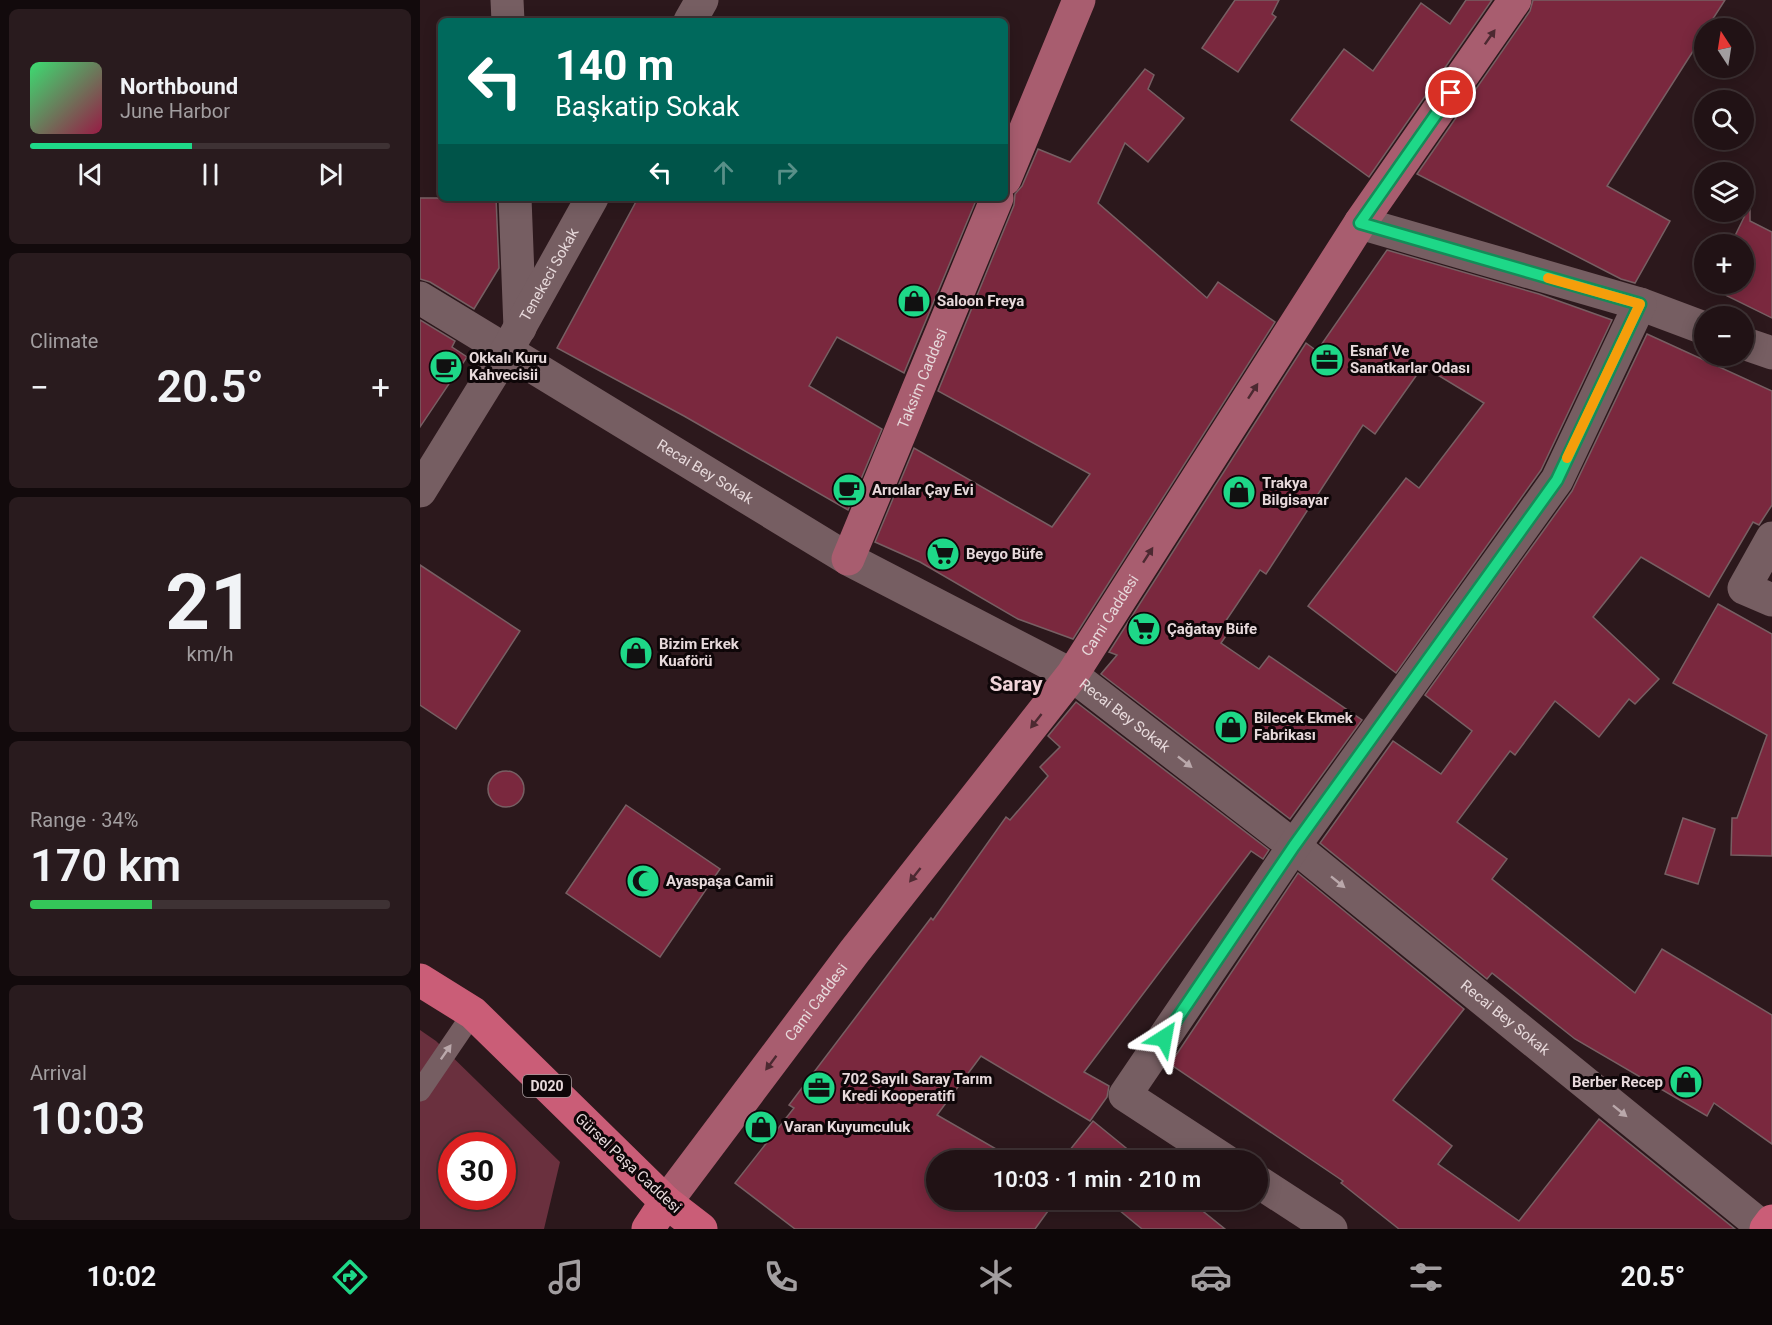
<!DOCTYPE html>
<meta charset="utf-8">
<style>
:root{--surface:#211215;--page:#291b1e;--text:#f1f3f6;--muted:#a29ea0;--line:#3e3234;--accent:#1ed888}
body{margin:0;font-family:Roboto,sans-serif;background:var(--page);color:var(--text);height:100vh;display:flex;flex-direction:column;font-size:22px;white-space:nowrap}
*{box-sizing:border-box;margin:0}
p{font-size:20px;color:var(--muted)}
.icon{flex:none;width:33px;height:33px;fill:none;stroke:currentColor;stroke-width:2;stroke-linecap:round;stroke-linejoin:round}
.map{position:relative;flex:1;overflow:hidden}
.side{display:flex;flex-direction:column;gap:9px;padding:9px;background:#120a0c;width:420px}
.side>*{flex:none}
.top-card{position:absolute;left:18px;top:18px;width:570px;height:183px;border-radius:9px;box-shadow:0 3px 15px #0003,0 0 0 2px var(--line);background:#00695c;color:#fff;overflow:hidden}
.needle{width:39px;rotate:348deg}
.tools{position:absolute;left:1274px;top:18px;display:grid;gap:12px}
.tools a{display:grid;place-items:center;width:60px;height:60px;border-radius:50%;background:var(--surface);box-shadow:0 3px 15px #0003,0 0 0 2px var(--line);font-size:30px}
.speed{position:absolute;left:18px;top:1132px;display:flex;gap:12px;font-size:30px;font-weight:700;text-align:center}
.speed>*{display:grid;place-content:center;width:78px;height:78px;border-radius:50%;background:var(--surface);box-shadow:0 3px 15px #0003,0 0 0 2px var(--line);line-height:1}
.speed .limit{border:9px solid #d22;background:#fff;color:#111}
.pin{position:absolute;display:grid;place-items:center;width:51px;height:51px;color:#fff;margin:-26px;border:3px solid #fff;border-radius:50%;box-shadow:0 2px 6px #0007}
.me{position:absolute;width:66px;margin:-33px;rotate:34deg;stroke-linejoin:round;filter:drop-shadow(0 0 4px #0008)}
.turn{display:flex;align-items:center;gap:21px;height:126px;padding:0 18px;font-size:27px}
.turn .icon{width:78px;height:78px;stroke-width:2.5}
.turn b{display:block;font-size:42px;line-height:51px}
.lanes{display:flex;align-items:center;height:57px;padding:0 18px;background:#0003;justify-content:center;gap:30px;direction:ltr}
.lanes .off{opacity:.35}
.big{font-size:45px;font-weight:600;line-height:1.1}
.side .tile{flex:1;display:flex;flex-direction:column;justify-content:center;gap:9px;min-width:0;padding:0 21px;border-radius:9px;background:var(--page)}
.side .dial{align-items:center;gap:0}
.dial b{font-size:78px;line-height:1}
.song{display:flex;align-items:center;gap:18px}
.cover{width:72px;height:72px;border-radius:9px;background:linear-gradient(135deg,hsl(140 70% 55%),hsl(340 70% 35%))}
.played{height:6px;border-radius:3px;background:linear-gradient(90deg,var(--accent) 45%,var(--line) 45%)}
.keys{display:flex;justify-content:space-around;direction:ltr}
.heat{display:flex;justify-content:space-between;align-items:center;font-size:33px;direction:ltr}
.charge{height:9px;border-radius:4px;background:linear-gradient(90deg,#34c759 34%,var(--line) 0)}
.trip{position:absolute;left:506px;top:1150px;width:342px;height:60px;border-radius:30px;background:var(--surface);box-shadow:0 3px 15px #0003,0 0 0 2px var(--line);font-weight:600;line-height:60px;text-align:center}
.dock{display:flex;height:96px;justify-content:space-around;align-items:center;background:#0d0708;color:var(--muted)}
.dock .icon{width:42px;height:42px}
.dock .on{color:var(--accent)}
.dock b{font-size:27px;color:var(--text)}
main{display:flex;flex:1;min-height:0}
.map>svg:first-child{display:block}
.green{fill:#6a303e;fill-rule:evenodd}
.building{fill:#7a283e;stroke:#775f63;stroke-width:1.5}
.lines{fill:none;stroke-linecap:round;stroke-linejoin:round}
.lane{stroke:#765e62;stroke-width:21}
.street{stroke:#765e62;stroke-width:33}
.primary{stroke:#a85d6f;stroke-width:33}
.highway{stroke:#ca5d77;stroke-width:33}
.oneway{fill:#4c2931}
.oneway2{fill:#baa8ab}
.route-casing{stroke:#148c58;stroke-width:15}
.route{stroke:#1ed888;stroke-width:10}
.slow{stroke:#f59e0b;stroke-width:10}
.labels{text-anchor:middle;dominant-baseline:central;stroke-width:6;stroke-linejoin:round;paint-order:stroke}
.shield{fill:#0e0608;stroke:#a69a9c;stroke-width:1.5}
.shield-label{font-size:14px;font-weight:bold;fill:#e7d9db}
.street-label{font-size:15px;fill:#e7d9db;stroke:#0e0608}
.poi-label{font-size:15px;font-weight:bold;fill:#e7d9db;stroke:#0e0608;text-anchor:start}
.district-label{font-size:21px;font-weight:bold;fill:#f0d4d9;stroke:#0e0608}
</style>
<main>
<section class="side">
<div class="tile">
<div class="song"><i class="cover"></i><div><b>Northbound</b><p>June Harbor</p></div></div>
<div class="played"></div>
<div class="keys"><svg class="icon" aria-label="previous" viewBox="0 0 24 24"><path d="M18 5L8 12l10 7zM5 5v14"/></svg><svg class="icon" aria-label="pause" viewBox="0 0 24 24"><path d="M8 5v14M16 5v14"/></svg><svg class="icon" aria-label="next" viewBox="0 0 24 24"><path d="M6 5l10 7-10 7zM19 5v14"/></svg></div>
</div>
<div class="tile"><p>Climate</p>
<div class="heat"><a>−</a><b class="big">20.5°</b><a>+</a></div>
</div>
<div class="tile dial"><b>21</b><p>km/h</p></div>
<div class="tile"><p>Range · 34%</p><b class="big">170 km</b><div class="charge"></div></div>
<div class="tile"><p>Arrival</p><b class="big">10:03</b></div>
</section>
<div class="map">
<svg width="1352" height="1229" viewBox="0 0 1352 1229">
<rect width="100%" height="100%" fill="#2c181c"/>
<path class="green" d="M 0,1030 L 16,1041 L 140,1162 L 124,1229 L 0,1229 ZM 32,1146 L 82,1146 L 82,1197 L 32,1197 Z"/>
<g class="building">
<polygon points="815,0 859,0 852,14 856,17 818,72 782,48"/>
<polygon points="1046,0 1072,0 949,177 871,120 924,49 953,71 1001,3 1030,24"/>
<polygon points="1113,0 1305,0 1287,28 1284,28 1284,34 1187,186 1250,221 1215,283 1201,279 997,174 1110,11"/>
<polygon points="725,69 734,75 728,89 764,118 728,162 705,143 678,203 787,298 798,282 855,322 653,639 598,619 500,562 455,542 494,448 632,527 670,474 518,391 594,205 595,194 602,186 618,149 650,162"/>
<polygon points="0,198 76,198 79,268 54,309 10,282 0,279"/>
<polygon points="218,198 557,198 484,373 417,337 389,386 462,429 428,510 264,416 137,348"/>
<polygon points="1330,205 1330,221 1352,232 1352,318 1289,287 1291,284 1323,284 1323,244 1311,244"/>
<polygon points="967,250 1119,294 1192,320 1121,470 976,673 888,606 986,478 999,488 1064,403 1003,366 955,434 943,425 846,574 840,570 803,625 810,630 801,643 839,669 849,656 942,720 870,819 681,674 697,655 689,652 886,343 897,351"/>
<polygon points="0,320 35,341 32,347 47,357 0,427"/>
<polygon points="1227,334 1352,391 1352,505 1339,525 1333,522 1289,597 1221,557 1173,617 1239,679 1215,704 1209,699 1179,737 1135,701 1095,755 1090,751 1037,822 1087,859 1072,879 1215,993 1242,949 1352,1015 1352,1144 1294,1103 1287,1116 1155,1039 1072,973 1067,979 900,843 973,741 1021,774 1052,731 1005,695 1152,491"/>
<polygon points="0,565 100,631 36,729 0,705"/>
<polygon points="1298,604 1352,634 1352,856 1311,855 1312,818 1317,818 1347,735 1253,683"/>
<polygon points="656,702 849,850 843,859 831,851 664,1072 689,1086 687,1097 670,1121 561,1056 517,1115 597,1161 516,1161 516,1200 636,1200 615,1229 375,1229 315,1183 374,1108 369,1105 511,918 513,920 586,817 590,820 628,776 620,767 640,747 628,736"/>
<circle cx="86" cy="789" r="18"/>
<polygon points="206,805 300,869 240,957 146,893"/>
<polygon points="1263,818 1295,829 1278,884 1245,874"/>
<polygon points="878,873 1044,1009 973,1100 1032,1146 1018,1164 1099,1221 1179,1119 1315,1229 979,1229 921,1183 923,1181 750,1064"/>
<polygon points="673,1121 722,1161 641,1161"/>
<polygon points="687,1200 769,1200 805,1229 722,1229"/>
</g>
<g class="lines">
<polyline class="lane" points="0,1091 53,1013"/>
<g class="street">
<polyline points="87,0 88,21"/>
<polyline points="270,21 282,0"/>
<polyline points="95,198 100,328"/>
<polyline points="940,223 1220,304 1284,328"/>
<path id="s1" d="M 0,298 L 428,559 L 652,675 L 874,846 L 1345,1229"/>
<polyline points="1323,343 1352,353"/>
<path id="s2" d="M 0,491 L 86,352 L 172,198"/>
<polyline points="1352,538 1324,588 1352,600"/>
<polyline points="806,1161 705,1095 874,846 1137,480 1220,304"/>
<polyline points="837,1181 911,1229"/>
</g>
<g class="primary">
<polyline points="585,179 659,0"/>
<path id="s3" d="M 428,559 L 577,198"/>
<path id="s4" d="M 246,1202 L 434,952 L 652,675 L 940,223 L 1095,0"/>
</g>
<g class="highway">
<polyline points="0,980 53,1013 246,1202 281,1229"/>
<polyline points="228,1229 246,1202"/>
<polyline points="1346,1229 1352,1221"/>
</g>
</g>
<defs><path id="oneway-solid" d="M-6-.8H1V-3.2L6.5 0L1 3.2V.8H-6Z" transform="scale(1.5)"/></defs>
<g class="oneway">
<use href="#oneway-solid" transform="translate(1070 37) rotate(-55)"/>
<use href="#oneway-solid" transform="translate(833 391) rotate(-57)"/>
<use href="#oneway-solid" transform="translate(728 555) rotate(-57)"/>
<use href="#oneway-solid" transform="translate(616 721) rotate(128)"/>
<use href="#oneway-solid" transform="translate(495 875) rotate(128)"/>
<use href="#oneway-solid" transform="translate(351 1063) rotate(127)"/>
</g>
<g class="oneway2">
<use href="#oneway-solid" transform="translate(765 762) rotate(38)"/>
<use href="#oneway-solid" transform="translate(918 882) rotate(39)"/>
<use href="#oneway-solid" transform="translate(26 1052) rotate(-55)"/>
<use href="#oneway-solid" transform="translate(1200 1111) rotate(39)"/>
</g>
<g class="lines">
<defs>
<polyline id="route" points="744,1038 874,846 1137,480 1220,304 940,223 1031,93"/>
</defs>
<use href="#route" class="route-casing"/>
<use href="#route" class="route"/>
<polyline class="slow" points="1128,278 1220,304 1147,458"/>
</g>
<defs>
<symbol id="shop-disc" viewBox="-11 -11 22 22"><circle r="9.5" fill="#1ed888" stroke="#0e0608"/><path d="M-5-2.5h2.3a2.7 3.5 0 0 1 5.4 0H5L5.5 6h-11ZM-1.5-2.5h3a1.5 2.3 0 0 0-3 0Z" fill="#111"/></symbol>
<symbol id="office-disc" viewBox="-11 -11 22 22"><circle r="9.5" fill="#1ed888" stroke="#0e0608"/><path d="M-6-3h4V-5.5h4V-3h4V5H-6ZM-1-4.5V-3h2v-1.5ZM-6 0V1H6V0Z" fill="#111"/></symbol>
<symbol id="cafe-disc" viewBox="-11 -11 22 22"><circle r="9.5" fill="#1ed888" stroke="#0e0608"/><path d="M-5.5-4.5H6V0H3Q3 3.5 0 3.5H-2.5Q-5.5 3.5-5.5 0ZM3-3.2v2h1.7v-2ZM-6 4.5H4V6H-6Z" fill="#111"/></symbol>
<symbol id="supermarket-disc" viewBox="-11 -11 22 22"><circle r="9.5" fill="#1ed888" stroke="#0e0608"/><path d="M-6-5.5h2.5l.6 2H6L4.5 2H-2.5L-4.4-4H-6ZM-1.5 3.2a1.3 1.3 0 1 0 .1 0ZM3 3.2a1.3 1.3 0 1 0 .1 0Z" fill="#111"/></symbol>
<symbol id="mosque-disc" viewBox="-11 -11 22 22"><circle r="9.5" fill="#1ed888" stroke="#0e0608"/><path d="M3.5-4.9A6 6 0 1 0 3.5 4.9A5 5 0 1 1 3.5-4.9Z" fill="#111"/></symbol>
</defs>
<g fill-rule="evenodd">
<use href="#shop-disc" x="475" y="282" width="38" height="38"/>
<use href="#office-disc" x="888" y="341" width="38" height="38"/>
<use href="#cafe-disc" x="7" y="348" width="38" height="38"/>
<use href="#cafe-disc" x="410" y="471" width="38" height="38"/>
<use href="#shop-disc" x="800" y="473" width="38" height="38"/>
<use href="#supermarket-disc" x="504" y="535" width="38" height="38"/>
<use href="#supermarket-disc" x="705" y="610" width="38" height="38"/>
<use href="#shop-disc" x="197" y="634" width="38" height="38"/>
<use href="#shop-disc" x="792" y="708" width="38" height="38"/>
<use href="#mosque-disc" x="204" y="862" width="38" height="38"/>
<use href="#shop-disc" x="1247" y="1063" width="38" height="38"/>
<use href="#office-disc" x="380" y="1069" width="38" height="38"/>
<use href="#shop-disc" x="322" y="1108" width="38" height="38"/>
</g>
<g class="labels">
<rect class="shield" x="103" y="1075" width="48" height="22" rx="4.5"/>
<g class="shield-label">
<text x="127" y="1086">D020</text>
</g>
<g class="street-label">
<text stroke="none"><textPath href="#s2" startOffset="252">Tenekeci Sokak</textPath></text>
<text stroke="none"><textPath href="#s3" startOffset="195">Taksim Caddesi</textPath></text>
<text stroke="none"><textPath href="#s1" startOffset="334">Recai Bey Sokak</textPath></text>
<text stroke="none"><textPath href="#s4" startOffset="736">Cami Caddesi</textPath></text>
<text stroke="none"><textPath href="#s1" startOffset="820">Recai Bey Sokak</textPath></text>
<text stroke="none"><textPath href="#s4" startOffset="250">Cami Caddesi</textPath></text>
<text stroke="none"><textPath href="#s1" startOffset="1306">Recai Bey Sokak</textPath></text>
<text transform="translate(208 1163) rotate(43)">Gürsel Paşa Caddesi</text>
</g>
<g class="poi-label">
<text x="517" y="301">Saloon Freya</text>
<text x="930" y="351">Esnaf Ve<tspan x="930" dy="17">Sanatkarlar Odası</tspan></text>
<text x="49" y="358">Okkalı Kuru<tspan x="49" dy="17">Kahvecisii</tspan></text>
<text x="842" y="483">Trakya<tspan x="842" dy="17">Bilgisayar</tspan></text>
<text x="452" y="490">Arıcılar Çay Evi</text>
<text x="546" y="554">Beygo Büfe</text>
<text x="747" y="629">Çağatay Büfe</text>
<text x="239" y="644">Bizim Erkek<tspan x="239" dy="17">Kuaförü</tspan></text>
<text x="834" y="718">Bilecek Ekmek<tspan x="834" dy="17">Fabrikası</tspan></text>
<text x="246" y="881">Ayaspaşa Camii</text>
<text x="422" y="1079">702 Sayılı Saray Tarım<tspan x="422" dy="17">Kredi Kooperatifi</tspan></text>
<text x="1243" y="1082" text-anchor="end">Berber Recep</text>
<text x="364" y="1127">Varan Kuyumculuk</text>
</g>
<g class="district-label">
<text x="596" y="684">Saray</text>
</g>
</g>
</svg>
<div class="tools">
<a><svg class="needle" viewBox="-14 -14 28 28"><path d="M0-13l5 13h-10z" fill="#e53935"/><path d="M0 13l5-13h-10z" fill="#a29ea0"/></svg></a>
<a><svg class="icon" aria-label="search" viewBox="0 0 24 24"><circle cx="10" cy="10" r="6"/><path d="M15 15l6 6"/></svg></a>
<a><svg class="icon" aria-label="layers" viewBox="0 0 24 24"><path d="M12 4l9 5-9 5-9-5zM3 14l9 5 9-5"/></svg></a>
<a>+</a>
<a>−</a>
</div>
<div class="speed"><div class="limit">30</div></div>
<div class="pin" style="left:1031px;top:93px;background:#d93025"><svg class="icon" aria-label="arrive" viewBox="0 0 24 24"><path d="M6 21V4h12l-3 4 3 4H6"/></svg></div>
<svg class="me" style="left:744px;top:1038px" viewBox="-20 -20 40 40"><path d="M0-17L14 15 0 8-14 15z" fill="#1ed888" stroke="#fff" stroke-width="4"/></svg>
<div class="trip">10:03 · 1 min · 210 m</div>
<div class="top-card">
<div class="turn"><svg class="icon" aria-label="left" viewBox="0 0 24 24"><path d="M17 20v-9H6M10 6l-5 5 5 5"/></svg><div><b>140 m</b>Başkatip Sokak</div></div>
<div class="lanes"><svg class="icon" aria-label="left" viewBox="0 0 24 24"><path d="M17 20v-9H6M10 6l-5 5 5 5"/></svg><svg class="icon off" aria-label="ahead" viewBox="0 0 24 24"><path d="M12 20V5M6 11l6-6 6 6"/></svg><svg class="icon off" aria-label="right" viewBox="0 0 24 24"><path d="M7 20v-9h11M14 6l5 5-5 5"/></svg></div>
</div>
</div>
</main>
<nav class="dock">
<b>10:02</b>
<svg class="icon on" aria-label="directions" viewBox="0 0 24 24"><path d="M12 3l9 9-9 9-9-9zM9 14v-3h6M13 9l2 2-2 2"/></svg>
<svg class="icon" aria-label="music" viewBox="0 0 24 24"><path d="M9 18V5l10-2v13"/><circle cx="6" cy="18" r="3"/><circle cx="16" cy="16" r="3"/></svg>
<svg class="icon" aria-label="phone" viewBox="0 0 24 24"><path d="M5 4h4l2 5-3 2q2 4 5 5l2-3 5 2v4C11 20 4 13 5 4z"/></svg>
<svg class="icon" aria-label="climate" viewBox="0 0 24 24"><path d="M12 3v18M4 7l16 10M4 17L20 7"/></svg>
<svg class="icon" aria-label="car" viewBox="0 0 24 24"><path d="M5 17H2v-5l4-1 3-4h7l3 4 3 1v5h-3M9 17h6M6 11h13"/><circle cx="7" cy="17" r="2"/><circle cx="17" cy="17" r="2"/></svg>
<svg class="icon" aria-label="filters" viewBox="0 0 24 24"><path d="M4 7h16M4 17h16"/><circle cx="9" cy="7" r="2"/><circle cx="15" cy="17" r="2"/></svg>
<b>20.5°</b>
</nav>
